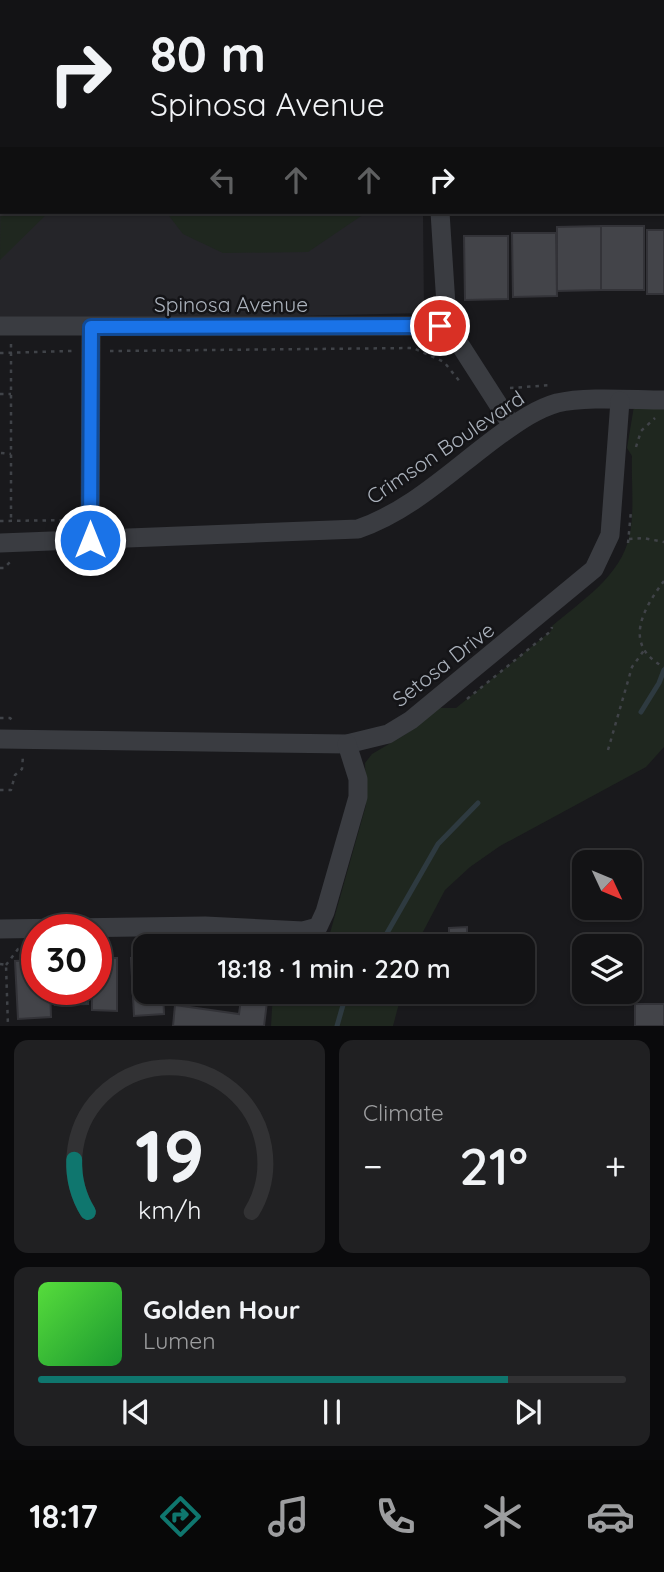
<!DOCTYPE html>
<meta charset="utf-8">
<style>
:root{--surface:#131315;--page:#202022;--text:#f1f3f6;--muted:#9d9ea0;--line:#323234;--accent:#0f766e}
body{margin:0;font-family:Quicksand,sans-serif;background:var(--page);color:var(--text);height:100vh;display:flex;flex-direction:column;font-size:26px;white-space:nowrap}
*{box-sizing:border-box;margin:0}
p{font-size:23px;color:var(--muted)}
.icon{flex:none;width:38px;height:38px;fill:none;stroke:currentColor;stroke-width:2;stroke-linecap:round;stroke-linejoin:round}
.map{position:relative;height:1026px;overflow:hidden}
.sheet{display:flex;flex-direction:column;gap:14px;padding:14px;background:#0a0a0c;flex:1}
.sheet>*{flex:none}
.hud{position:absolute;left:0px;top:0px;width:665px;height:214px;box-shadow:0 2px 5px #0004,0 0 0 2px var(--line);background:#131315;color:var(--text);overflow:hidden}
.needle{width:46px;rotate:134deg}
.buttons{position:absolute;left:572px;top:850px;display:grid;gap:14px}
.buttons a{display:grid;place-items:center;width:70px;height:70px;border-radius:14px;background:var(--surface);box-shadow:0 2px 5px #0004,0 0 0 2px var(--line);font-size:35px}
.speed{position:absolute;left:21px;top:914px;display:flex;gap:14px;font-size:35px;font-weight:700;text-align:center}
.speed>*{display:grid;place-content:center;width:91px;height:91px;border-radius:50%;background:var(--surface);box-shadow:0 2px 5px #0004,0 0 0 2px var(--line);line-height:1}
.speed .limit{border:10px solid #d22;background:#fff;color:#111}
.pin{position:absolute;display:grid;place-items:center;width:60px;height:60px;color:#fff;margin:-30px;border:4px solid #fff;border-radius:50%;box-shadow:0 2px 7px #0007}
.me{position:absolute;width:77px;margin:-38px;rotate:0deg;stroke-linejoin:round;filter:drop-shadow(0 0 5px #0008)}
.turn{display:flex;align-items:center;gap:24px;height:147px;padding:0 35px;font-size:32px}
.turn .icon{width:91px;height:91px;stroke-width:2.5}
.turn b{display:block;font-size:49px;line-height:60px}
.lanes{display:flex;align-items:center;height:66px;padding:0 35px;background:#0003;justify-content:center;gap:35px;direction:ltr}
.lanes .off{opacity:.35}
.big{font-size:52px;font-weight:600;line-height:1.1}
.sheet .tile{flex:1;display:flex;flex-direction:column;justify-content:center;gap:10px;min-width:0;padding:0 24px;border-radius:14px;background:var(--page)}
.sheet .dial{align-items:center;gap:0}
.dial svg{height:182px;overflow:visible;fill:none;stroke:var(--line);stroke-width:7;stroke-linecap:round;text-anchor:middle}
.dial text{fill:var(--text);stroke:none}
.song{display:flex;align-items:center;gap:21px}
.cover{width:84px;height:84px;border-radius:10px;background:linear-gradient(135deg,hsl(110 70% 55%),hsl(130 70% 35%))}
.played{height:7px;border-radius:4px;background:linear-gradient(90deg,var(--accent) 80%,var(--line) 80%)}
.keys{display:flex;justify-content:space-around;direction:ltr}
.heat{display:flex;justify-content:space-between;align-items:center;font-size:38px;direction:ltr}
.sheet .tiles{flex:1;display:grid;gap:14px;grid-template-columns:1fr 1fr}
.tile:last-child{grid-column:span 2}
.trip{position:absolute;left:133px;top:934px;width:402px;height:70px;border-radius:14px;background:var(--surface);box-shadow:0 2px 5px #0004,0 0 0 2px var(--line);font-weight:600;line-height:70px;text-align:center}
.tab-bar{display:flex;height:112px;justify-content:space-around;align-items:center;background:#080808;color:var(--muted)}
.tab-bar .icon{width:49px;height:49px}
.tab-bar .active{color:var(--accent)}
.tab-bar b{font-size:32px;color:var(--text)}
.map>svg:first-child{display:block}
.built{fill:#252529}
.green{fill:#1f271f}
.lines{fill:none;stroke-linecap:round;stroke-linejoin:round}
.stream{stroke:#2e3a40;stroke-width:5}
.building{fill:#434449;stroke:#333338;stroke-width:2}
.path{stroke:#404348;stroke-width:2.5;stroke-dasharray:3.5 5;stroke-linecap:butt}
.service{stroke:#3a3c41;stroke-width:10}
.minor{stroke:#3a3c41;stroke-width:19}
.route-casing{stroke:#114b97;stroke-width:18}
.route{stroke:#1a73e8;stroke-width:12}
.labels{text-anchor:middle;dominant-baseline:central;stroke-width:5;stroke-linejoin:round;paint-order:stroke}
.street-label{font-size:21px;fill:#abb2bc;stroke:#141417}
</style>
<div class="map">
<svg width="664" height="1026" viewBox="0 0 664 1026">
<rect width="100%" height="100%" fill="#19191c"/>
<polygon class="built" points="0,0 421,0 2,2 2,212 423,212 424,313 0,323"/>
<g class="green">
<polygon points="105,0 327,0 328,2 104,2"/>
<polygon points="2,50 2,212 49,212 0,260"/>
<polygon points="166,212 367,212 308,252 223,253 183,234"/>
<path d="M 635,400 L 664,400 L 664,747 L 646,767 L 500,846 L 470,867 L 445,890 L 415,947 L 275,947 L 275,942 L 321,941 L 330,933 L 366,805 L 365,763 L 372,754 L 406,734 L 439,708 L 456,708 L 551,631 L 552,626 C 580,602 621,576 629,537 C 635,515 631,480 632,456 L 627,448 Z"/>
<polygon points="273,992 402,992 393,1026 271,1026"/>
</g>
<g class="lines">
<g class="stream">
<polyline points="641,712 659,683 664,670"/>
<polyline points="379,947 438,844 478,803"/>
<polyline points="337,1026 343,1005 352,992"/>
</g>
</g>
<g class="building">
<polygon points="601,226 601,290 557,291 557,227"/>
<rect x="601" y="226" width="43" height="64"/>
<rect x="647" y="230" width="17" height="64"/>
<polygon points="512,233 556,233 557,296 513,297"/>
<polygon points="464,236 508,236 508,299 465,300"/>
<polygon points="467,927 467,947 449,947 449,928"/>
<polygon points="145,957 145,992 163,992 164,1014 134,1016 131,958"/>
<polygon points="106,958 117,958 117,1011 92,1010 92,989 96,989 96,964 106,965"/>
<polygon points="37,960 37,989 50,989 51,1017 18,1019 15,961"/>
<polygon points="55,989 88,989 88,1004 55,1005"/>
<polygon points="173,992 197,992 197,1003 174,1004"/>
<polygon points="212,992 262,992 261,1000 211,996"/>
<polygon points="241,999 267,1002 264,1026 173,1026 175,1005 239,1014"/>
<rect x="635" y="1004" width="29" height="22"/>
</g>
<g class="lines">
<g class="path">
<polyline points="11,344 11,519"/>
<polyline points="110,351 413,348 444,362 461,383"/>
<polyline points="0,353 72,351"/>
<polyline points="510,388 552,385"/>
<polyline points="0,394 11,394"/>
<polyline points="636,447 641,431 655,418"/>
<polyline points="1,453 11,454"/>
<polyline points="0,521 74,520"/>
<polyline points="629,539 643,538 664,542"/>
<polyline points="628,543 631,511"/>
<polyline points="0,568 4,568 12,560"/>
<path d="M 664,581 C 643,609 622,645 664,667"/>
<polyline points="467,699 551,631 552,627"/>
<polyline points="0,718 10,718 13,721"/>
<polyline points="608,750 632,667 645,649"/>
<polyline points="0,790 11,790 15,775 22,769 23,756"/>
<polyline points="0,964 6,965 8,1026"/>
<polyline points="6,965 18,949 30,948"/>
</g>
<polyline class="service" points="205,926 205,947"/>
<g class="minor">
<polyline points="436,0 436,2"/>
<polyline points="624,2 627,0"/>
<polyline points="663,201 664,201"/>
<polyline points="0,326 440,326 446,305 440,212"/>
<polyline points="440,326 455,337 512,426"/>
<polyline points="90,540 91,327"/>
<path d="M 0,543 L 358,529 C 413,510 454,468 501,434 C 518,422 536,409 557,403 C 586,396 633,400 664,400"/>
<polyline points="0,739 347,744 388,734 411,720 594,569 610,535 620,401"/>
<polyline points="0,929 205,926 303,931 318,927 325,912 358,797 358,779 347,744"/>
</g>
</g>
<g class="lines">
<defs>
<polyline id="route" points="90,540 91,327 440,326"/>
</defs>
<use href="#route" class="route-casing"/>
<use href="#route" class="route"/>
</g>
<g class="labels">
<g class="street-label">
<text x="231" y="304">Spinosa Avenue</text>
<text transform="translate(445 447) rotate(-34)">Crimson Boulevard</text>
<text transform="translate(443 664) rotate(-38)">Setosa Drive</text>
</g>
</g>
</svg>
<div class="buttons">
<a><svg class="needle" viewBox="-14 -14 28 28"><path d="M0-13l5 13h-10z" fill="#e53935"/><path d="M0 13l5-13h-10z" fill="#9d9ea0"/></svg></a>
<a><svg class="icon" aria-label="layers" viewBox="0 0 24 24"><path d="M12 4l9 5-9 5-9-5zM3 14l9 5 9-5"/></svg></a>
</div>
<div class="speed"><div class="limit">30</div></div>
<div class="pin" style="left:440px;top:326px;background:#d93025"><svg class="icon" aria-label="arrive" viewBox="0 0 24 24"><path d="M6 21V4h12l-3 4 3 4H6"/></svg></div>
<svg class="me" style="left:90px;top:540px" viewBox="-20 -20 40 40"><circle r="17" fill="#1a73e8" stroke="#fff" stroke-width="3"/><path d="M0-11L8 9 0 5-8 9z" fill="#fff"/></svg>
<div class="trip">18:18 · 1 min · 220 m</div>
<div class="hud">
<div class="turn"><svg class="icon" aria-label="right" viewBox="0 0 24 24"><path d="M7 20v-9h11M14 6l5 5-5 5"/></svg><div><b>80 m</b>Spinosa Avenue</div></div>
<div class="lanes"><svg class="icon off" aria-label="left" viewBox="0 0 24 24"><path d="M17 20v-9H6M10 6l-5 5 5 5"/></svg><svg class="icon off" aria-label="ahead" viewBox="0 0 24 24"><path d="M12 20V5M6 11l6-6 6 6"/></svg><svg class="icon off" aria-label="ahead" viewBox="0 0 24 24"><path d="M12 20V5M6 11l6-6 6 6"/></svg><svg class="icon" aria-label="right" viewBox="0 0 24 24"><path d="M7 20v-9h11M14 6l5 5-5 5"/></svg></div>
</div>
</div>
<section class="sheet">
<div class="tiles">
<div class="tile dial"><svg viewBox="0 0 100 80">
<path d="M14 69A42 42 0 1 1 86 69"/>
<path d="M14 69A42 42 0 0 1 8 46" stroke="#0f766e"/>
<text x="50" y="56" font-size="32" font-weight="700">19</text>
<text x="50" y="72" font-size="11">km/h</text>
</svg></div>
<div class="tile"><p>Climate</p>
<div class="heat"><a>−</a><b class="big">21°</b><a>+</a></div>
</div>
<div class="tile">
<div class="song"><i class="cover"></i><div><b>Golden Hour</b><p>Lumen</p></div></div>
<div class="played"></div>
<div class="keys"><svg class="icon" aria-label="previous" viewBox="0 0 24 24"><path d="M18 5L8 12l10 7zM5 5v14"/></svg><svg class="icon" aria-label="pause" viewBox="0 0 24 24"><path d="M8 5v14M16 5v14"/></svg><svg class="icon" aria-label="next" viewBox="0 0 24 24"><path d="M6 5l10 7-10 7zM19 5v14"/></svg></div>
</div>
</div>
</section>
<nav class="tab-bar">
<b>18:17</b>
<svg class="icon active" aria-label="directions" viewBox="0 0 24 24"><path d="M12 3l9 9-9 9-9-9zM9 14v-3h6M13 9l2 2-2 2"/></svg>
<svg class="icon" aria-label="music" viewBox="0 0 24 24"><path d="M9 18V5l10-2v13"/><circle cx="6" cy="18" r="3"/><circle cx="16" cy="16" r="3"/></svg>
<svg class="icon" aria-label="phone" viewBox="0 0 24 24"><path d="M5 4h4l2 5-3 2q2 4 5 5l2-3 5 2v4C11 20 4 13 5 4z"/></svg>
<svg class="icon" aria-label="climate" viewBox="0 0 24 24"><path d="M12 3v18M4 7l16 10M4 17L20 7"/></svg>
<svg class="icon" aria-label="car" viewBox="0 0 24 24"><path d="M5 17H2v-5l4-1 3-4h7l3 4 3 1v5h-3M9 17h6M6 11h13"/><circle cx="7" cy="17" r="2"/><circle cx="17" cy="17" r="2"/></svg>
</nav>
